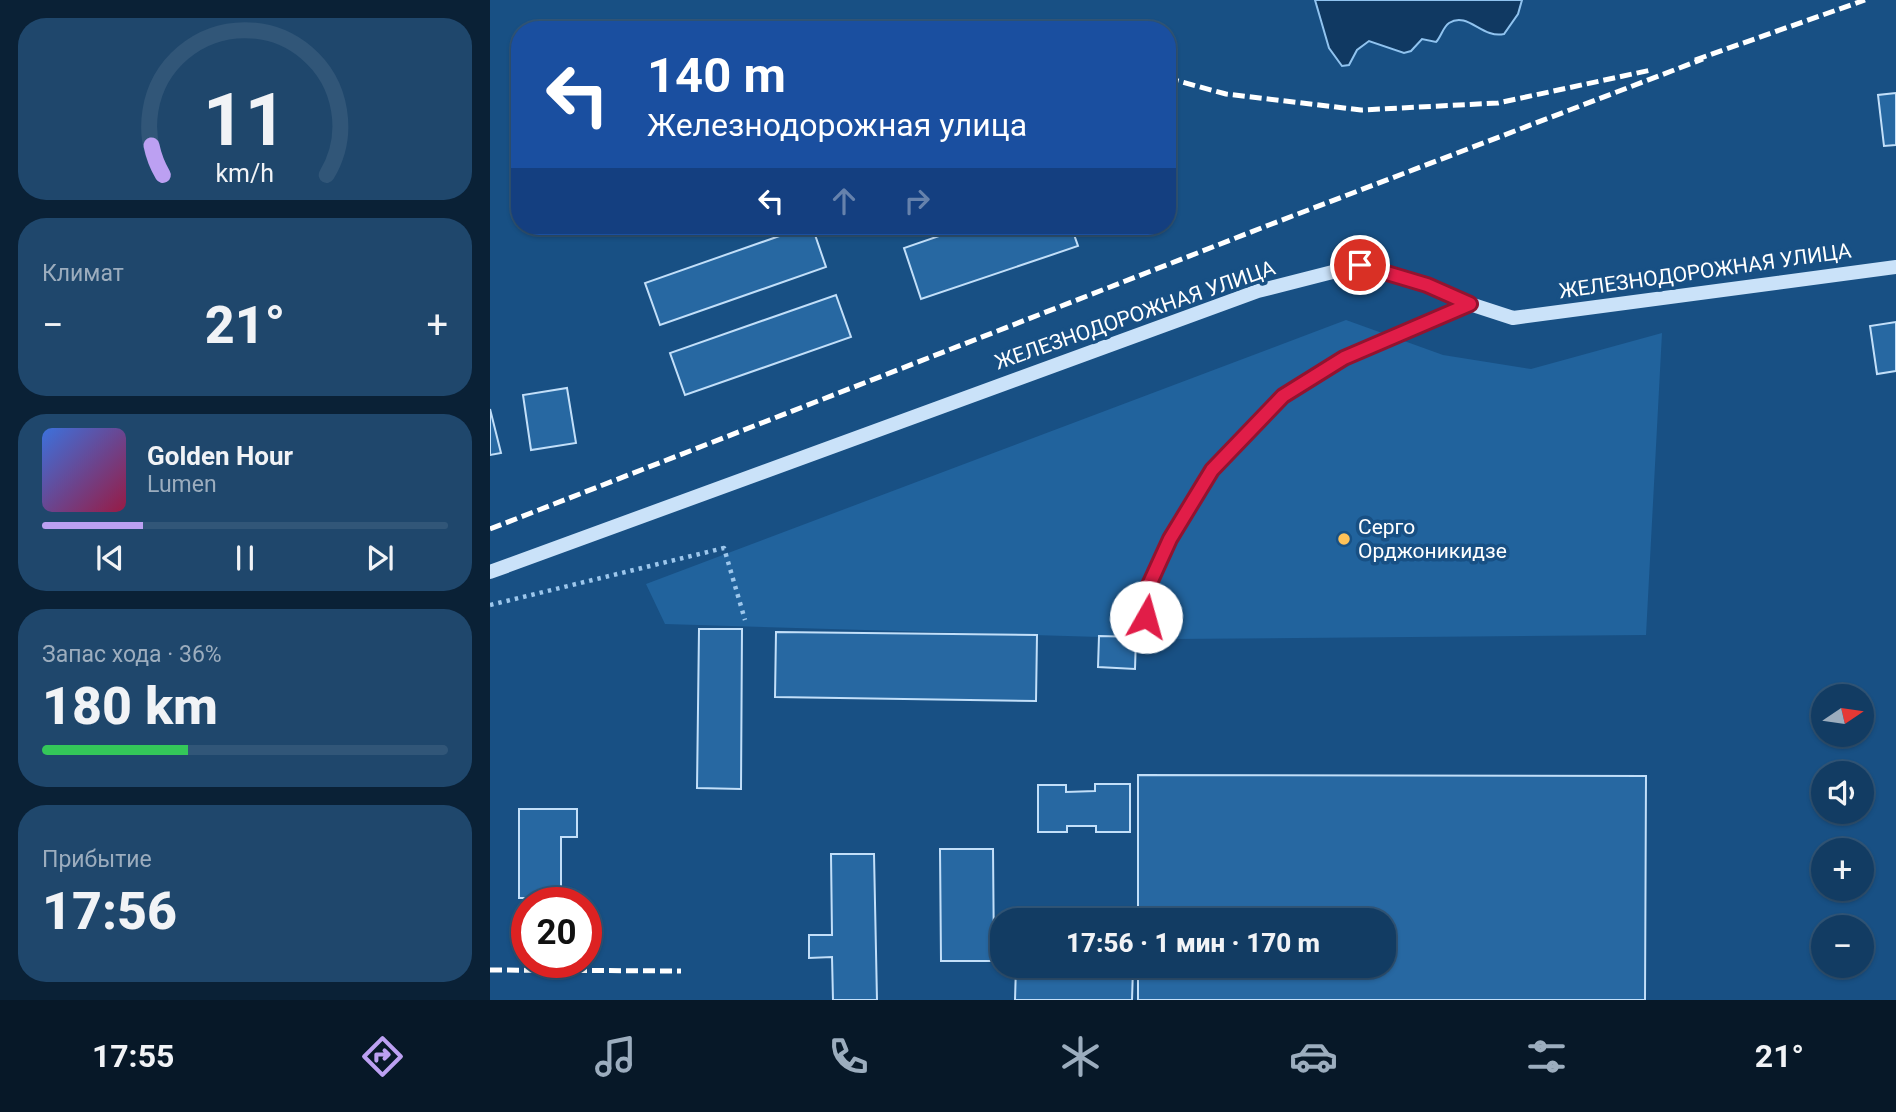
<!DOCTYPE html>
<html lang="ru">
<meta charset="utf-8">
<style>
:root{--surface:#123c63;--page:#1f476c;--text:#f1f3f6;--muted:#9cadbe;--line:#315678;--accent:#bca0f2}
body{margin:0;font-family:Roboto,sans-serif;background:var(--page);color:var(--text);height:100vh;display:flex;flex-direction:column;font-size:26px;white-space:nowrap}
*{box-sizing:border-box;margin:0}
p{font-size:23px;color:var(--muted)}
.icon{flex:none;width:38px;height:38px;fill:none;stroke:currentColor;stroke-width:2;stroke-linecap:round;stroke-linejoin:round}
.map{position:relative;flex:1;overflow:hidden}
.details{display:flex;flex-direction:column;gap:18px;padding:18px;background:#0a2136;width:490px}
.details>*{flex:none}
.hud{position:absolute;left:21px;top:21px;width:665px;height:214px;border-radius:28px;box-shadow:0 2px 5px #0004,0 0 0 2px var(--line);background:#1a4fa0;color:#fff;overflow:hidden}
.needle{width:46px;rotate:77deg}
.tools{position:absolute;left:1321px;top:684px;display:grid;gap:14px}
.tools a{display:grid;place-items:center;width:63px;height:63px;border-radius:50%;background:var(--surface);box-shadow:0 2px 5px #0004,0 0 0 2px var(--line);font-size:35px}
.speed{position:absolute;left:21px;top:887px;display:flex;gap:14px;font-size:35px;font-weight:700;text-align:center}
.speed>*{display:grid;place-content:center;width:91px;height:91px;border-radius:50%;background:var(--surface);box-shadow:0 2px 5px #0004,0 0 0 2px var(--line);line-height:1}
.speed .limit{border:10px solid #d22;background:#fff;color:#111}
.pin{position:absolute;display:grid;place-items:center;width:60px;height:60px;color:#fff;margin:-30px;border:4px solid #fff;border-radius:50%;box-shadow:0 2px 7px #0007}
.me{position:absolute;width:77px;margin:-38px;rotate:7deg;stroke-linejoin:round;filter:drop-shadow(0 0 5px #0008)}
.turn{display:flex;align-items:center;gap:24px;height:147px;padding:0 21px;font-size:32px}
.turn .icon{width:91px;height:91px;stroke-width:2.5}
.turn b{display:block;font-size:49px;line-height:60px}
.lanes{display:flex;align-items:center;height:66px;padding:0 21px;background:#0003;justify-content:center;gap:35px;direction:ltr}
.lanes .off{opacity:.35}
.big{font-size:52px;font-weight:800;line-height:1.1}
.details .tile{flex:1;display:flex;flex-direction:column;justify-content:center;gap:10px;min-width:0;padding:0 24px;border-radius:28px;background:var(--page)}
.details .dial{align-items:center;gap:0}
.dial svg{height:182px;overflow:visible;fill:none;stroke:var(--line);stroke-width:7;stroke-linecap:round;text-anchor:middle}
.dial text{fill:var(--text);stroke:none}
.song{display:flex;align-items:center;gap:21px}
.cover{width:84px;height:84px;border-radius:10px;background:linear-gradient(135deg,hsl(220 70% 55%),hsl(340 70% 35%))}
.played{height:7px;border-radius:4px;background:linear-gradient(90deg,var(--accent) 25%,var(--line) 25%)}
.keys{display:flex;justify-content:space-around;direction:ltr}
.heat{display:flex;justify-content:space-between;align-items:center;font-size:38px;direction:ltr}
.charge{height:10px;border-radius:5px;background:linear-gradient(90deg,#34c759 36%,var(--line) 0)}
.trip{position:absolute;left:500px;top:908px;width:406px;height:70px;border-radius:28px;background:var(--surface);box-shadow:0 2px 5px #0004,0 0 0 2px var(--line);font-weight:800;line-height:70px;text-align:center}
.tab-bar{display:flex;height:112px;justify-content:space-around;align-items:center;background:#071828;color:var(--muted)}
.tab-bar .icon{width:49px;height:49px}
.tab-bar .selected{color:var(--accent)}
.tab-bar b{font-size:32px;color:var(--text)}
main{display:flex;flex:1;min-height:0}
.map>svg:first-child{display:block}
.green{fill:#21639d}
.water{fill:#103962;stroke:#90c3ef;stroke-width:2}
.building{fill:#2768a2;stroke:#c2dff9;stroke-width:2}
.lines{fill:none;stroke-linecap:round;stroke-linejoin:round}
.path{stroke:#9dc7ec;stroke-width:4.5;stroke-dasharray:3.5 5;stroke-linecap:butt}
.lane{stroke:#9dc7ec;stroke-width:5}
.secondary{stroke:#cae2f9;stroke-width:14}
.rail{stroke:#fff;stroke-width:5;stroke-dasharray:12 5;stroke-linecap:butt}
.route-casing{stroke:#92132f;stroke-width:18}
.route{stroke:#e11d48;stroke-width:12}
.poi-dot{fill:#ffc258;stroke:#185084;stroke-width:2.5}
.labels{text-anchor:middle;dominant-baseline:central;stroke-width:7;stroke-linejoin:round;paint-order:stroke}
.street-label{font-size:21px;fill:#fff;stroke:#185084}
.poi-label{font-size:21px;fill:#fff;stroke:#185084;text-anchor:start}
</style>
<main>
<section class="details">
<div class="tile dial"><svg viewBox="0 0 100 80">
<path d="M14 69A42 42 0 1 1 86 69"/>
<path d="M14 69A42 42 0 0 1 9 56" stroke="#bca0f2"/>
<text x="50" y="56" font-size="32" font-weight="700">11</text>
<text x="50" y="72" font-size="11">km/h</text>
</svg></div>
<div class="tile"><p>Климат</p>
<div class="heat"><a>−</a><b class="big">21°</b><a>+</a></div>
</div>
<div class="tile">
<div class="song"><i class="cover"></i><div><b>Golden Hour</b><p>Lumen</p></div></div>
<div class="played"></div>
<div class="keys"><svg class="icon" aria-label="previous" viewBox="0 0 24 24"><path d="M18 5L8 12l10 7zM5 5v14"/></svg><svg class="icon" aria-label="pause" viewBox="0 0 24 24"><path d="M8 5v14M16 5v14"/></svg><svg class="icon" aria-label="next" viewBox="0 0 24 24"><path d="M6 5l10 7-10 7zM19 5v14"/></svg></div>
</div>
<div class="tile"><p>Запас хода · 36%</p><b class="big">180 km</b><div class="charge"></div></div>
<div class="tile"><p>Прибытие</p><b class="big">17:56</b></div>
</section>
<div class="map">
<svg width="1406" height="1000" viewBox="0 0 1406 1000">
<rect width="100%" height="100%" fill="#185084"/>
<polygon class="green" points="856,320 953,355 1041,369 1172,333 1156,635 678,639 175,624 156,584"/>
<path class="water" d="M 825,0 L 1032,0 L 1028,14 L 1014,34 C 992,39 978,11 959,23 C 953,27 951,37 946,42 L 932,39 L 921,51 L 914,53 L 879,41 L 867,50 L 859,65 L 852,66 L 839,48 Z"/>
<g class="building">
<polygon points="1406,93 1406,145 1394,146 1388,95"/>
<polygon points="318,226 322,226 336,267 170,325 155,283"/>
<polygon points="478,226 581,226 588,246 431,299 414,248"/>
<polygon points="346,295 361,337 195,395 180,353"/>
<polygon points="1406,322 1406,371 1387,374 1380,326"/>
<polygon points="77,388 86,443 41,450 33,395"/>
<polygon points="0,409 11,453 0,455"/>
<polygon points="209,629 252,629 251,789 207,788"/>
<polygon points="286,632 547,635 546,701 285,697"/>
<polygon points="609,636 646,637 645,669 608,667"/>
<polygon points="648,775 1156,776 1155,1000 648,1000 648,966 894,966 894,920 648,920"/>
<polygon points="605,784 640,784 640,832 606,832 606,826 577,826 577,832 548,832 548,785 576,785 576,792 605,791"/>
<polygon points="29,809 87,809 87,837 71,837 71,898 29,898"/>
<polygon points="450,849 503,849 504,961 451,961"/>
<polygon points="341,854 384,854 387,1000 343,1000 342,957 319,958 319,935 342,935"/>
<polygon points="526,966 643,968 642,1000 525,1000"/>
</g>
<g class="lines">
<polyline class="path" points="0,605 234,548 255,620"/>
<polyline class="lane" points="658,637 654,596 680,539 722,470 793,396 854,358 978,306"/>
<polyline class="secondary" points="0,572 768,291 870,265 937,285 980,304 1023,318 1406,267"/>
<g class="rail">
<polyline points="1205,60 1375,0"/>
<polyline points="677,78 736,94 871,110 1008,103 1161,70"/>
<polyline points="0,529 779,225 1213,59"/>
<polyline points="0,970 191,971"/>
</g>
</g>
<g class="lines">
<defs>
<polyline id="route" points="656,617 654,596 680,539 722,470 793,396 854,358 980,304 937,285 870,265"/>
</defs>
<use href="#route" class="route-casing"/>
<use href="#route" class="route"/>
</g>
<circle class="poi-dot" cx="854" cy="539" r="7"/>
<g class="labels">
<g class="street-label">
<text transform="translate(1215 271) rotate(-8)">ЖЕЛЕЗНОДОРОЖНАЯ УЛИЦА</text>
<text transform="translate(645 315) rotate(-19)">ЖЕЛЕЗНОДОРОЖНАЯ УЛИЦА</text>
</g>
<g class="poi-label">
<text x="868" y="527">Серго<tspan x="868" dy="24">Орджоникидзе</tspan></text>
</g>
</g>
</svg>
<div class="tools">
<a><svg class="needle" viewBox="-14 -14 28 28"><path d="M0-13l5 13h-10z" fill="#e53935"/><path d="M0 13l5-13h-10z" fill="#9cadbe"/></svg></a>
<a><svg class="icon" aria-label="sound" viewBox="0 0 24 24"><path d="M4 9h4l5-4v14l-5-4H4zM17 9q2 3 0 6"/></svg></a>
<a>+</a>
<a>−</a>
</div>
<div class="speed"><div class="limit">20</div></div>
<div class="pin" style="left:870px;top:265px;background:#d93025"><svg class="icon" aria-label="arrive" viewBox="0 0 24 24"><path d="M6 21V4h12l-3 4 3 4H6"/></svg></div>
<svg class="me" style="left:656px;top:617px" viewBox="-20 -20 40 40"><circle r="19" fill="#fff"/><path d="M0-13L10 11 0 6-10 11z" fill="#e11d48"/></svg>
<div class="trip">17:56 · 1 мин · 170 m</div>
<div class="hud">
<div class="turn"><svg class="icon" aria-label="left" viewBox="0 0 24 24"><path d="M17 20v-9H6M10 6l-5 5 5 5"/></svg><div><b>140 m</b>Железнодорожная улица</div></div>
<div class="lanes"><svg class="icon" aria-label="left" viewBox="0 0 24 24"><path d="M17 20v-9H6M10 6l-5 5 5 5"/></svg><svg class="icon off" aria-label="ahead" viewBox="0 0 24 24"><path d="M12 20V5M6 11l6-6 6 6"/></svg><svg class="icon off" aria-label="right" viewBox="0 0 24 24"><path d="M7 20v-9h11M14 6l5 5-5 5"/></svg></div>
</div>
</div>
</main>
<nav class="tab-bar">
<b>17:55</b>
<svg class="icon selected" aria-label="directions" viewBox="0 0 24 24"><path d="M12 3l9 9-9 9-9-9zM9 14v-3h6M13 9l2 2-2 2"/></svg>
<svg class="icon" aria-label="music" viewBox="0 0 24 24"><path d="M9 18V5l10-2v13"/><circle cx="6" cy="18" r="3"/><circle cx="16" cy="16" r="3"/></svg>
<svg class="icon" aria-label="phone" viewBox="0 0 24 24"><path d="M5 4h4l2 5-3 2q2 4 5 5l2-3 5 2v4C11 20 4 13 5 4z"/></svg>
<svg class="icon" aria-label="climate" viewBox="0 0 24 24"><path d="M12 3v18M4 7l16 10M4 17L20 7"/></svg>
<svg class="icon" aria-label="car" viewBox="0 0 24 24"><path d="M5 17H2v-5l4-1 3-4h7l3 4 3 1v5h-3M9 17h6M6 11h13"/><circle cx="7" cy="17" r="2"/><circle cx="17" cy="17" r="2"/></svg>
<svg class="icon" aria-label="filters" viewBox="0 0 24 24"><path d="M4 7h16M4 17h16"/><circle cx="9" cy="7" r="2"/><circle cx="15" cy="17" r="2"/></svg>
<b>21°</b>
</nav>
